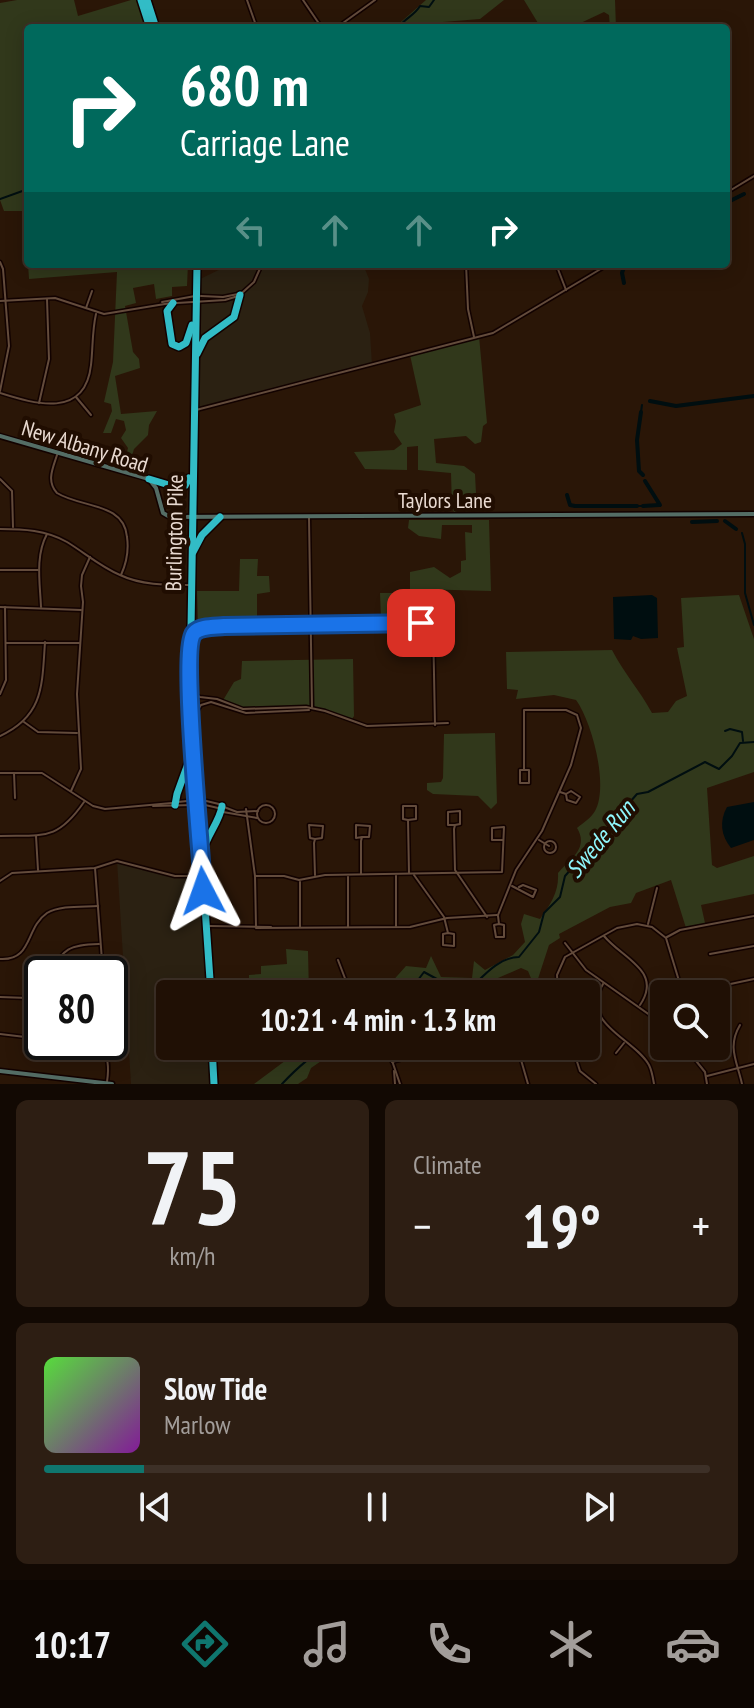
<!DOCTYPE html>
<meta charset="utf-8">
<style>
:root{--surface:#201005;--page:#2d1e13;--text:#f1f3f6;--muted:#a29d9a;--line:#3d3027;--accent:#0f766e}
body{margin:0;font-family:"PT Sans Narrow",sans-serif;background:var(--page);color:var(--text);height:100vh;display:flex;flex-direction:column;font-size:30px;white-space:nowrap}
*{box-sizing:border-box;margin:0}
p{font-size:26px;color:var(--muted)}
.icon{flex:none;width:44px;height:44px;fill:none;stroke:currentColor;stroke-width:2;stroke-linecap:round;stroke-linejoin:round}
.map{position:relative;height:1084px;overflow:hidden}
.drawer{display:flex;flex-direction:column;gap:16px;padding:16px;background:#120903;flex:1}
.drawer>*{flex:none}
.banner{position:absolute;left:24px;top:24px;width:706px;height:244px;border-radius:8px;box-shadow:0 4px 20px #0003,0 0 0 2px var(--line);background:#00695c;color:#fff;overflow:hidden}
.tools{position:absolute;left:650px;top:980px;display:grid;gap:16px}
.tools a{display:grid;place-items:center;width:80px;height:80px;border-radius:8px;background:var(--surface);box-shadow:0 4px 20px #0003,0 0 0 2px var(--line);font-size:40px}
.speed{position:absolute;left:24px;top:956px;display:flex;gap:16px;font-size:40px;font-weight:700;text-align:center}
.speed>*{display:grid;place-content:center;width:104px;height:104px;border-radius:50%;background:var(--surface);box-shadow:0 4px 20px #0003,0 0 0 2px var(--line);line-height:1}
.speed .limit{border:4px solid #111;border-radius:12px;background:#fff;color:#111}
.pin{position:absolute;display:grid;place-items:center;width:68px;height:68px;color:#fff;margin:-34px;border-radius:16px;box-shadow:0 4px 12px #0006}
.me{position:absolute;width:88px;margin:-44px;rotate:356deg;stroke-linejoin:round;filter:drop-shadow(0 0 6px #0008)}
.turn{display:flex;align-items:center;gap:28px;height:168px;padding:0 24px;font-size:36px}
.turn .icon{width:104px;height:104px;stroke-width:2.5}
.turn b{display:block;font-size:56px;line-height:68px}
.lanes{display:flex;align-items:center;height:76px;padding:0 24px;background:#0003;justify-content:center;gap:40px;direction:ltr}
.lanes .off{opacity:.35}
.big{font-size:60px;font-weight:800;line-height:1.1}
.drawer .widget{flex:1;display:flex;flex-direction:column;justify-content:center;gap:12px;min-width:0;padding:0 28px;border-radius:12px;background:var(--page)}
.drawer .dial{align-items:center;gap:0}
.dial b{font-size:104px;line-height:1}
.song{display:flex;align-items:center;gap:24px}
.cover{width:96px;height:96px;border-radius:12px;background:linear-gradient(135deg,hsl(110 70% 55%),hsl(290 70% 35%))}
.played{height:8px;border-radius:4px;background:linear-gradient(90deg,var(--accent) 15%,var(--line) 15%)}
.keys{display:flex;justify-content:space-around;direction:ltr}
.heat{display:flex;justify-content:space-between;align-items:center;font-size:44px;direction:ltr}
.drawer .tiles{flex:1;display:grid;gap:16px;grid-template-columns:1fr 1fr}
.widget:last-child{grid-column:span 2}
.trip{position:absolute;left:156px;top:980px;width:444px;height:80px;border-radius:8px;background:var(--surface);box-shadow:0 4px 20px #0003,0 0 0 2px var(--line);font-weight:800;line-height:80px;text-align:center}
.tabs{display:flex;height:128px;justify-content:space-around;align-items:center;background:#0d0602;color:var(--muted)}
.tabs .icon{width:56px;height:56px}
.tabs .selected{color:var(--accent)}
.tabs b{font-size:36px;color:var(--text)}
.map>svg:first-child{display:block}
.commercial{fill:#2b2112}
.green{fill:#31381b}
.water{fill:#000e10}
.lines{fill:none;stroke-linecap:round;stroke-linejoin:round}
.stream{stroke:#000e10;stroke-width:2}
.canal{stroke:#000e10;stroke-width:4}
.street-casing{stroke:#120200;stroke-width:5}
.secondary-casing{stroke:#120200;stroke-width:7}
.highway-casing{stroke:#120200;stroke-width:10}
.street{stroke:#634b3b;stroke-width:2}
.secondary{stroke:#546d65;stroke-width:4}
.highway{stroke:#32bcc6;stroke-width:7}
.route-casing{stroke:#114b97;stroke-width:20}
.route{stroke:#1a73e8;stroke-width:14}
.labels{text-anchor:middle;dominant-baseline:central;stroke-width:8;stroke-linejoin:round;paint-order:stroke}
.street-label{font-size:22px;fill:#e9dad1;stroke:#200d01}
.water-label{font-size:24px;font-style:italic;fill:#90f7fd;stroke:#200d01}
</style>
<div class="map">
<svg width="754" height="1084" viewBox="0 0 754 1084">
<rect width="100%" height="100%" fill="#2a1607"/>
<g class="commercial">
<polygon points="231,264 363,264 369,279 368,292 362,306 370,333 372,365 194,411 196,281"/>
<polygon points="117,861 175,876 199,876 208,994 170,994 170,1046 211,1046 214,1084 131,1084"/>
</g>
<g class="green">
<polygon points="17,0 74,0 78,16 131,0 141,0 150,28 28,28 28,259 23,211 4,211 0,200 0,3"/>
<polygon points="426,0 504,0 480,19 443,22 432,28 394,28"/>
<polygon points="524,0 615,0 616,28 610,28 609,15 604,12 570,28 541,28"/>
<polygon points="28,264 188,264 187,286 172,287 172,296 156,299 154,284 133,288 136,303 125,306 133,352 139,359 140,368 115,376 121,414 157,411 149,425 148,435 134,449 128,469 123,467 128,448 121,438 126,430 124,421 116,419 111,433 103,433 112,411 111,404 104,402 113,362 117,272 29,279"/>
<polygon points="479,336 487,423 483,426 481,442 475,444 466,436 434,439 436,463 464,466 475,474 477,513 455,514 452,508 451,473 418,470 418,446 407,447 407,470 365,469 354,452 394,450 402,444 394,432 396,421 394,414 421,405 410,355"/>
<polygon points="409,520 489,520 491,591 416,589 416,618 381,618 380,593 410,593 410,572 434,567 450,578 461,572 461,561 466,560 465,532 472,533 472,525 442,525 441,539 419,536 408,528"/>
<polygon points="240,559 258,559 257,576 269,576 270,592 257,594 257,627 198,627 197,591 239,591"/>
<path d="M 739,595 L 754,639 L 754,772 L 707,788 L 712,865 L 717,868 L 754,856 L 754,894 L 701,905 L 705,923 L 686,928 L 671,880 L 636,893 L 631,903 L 610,907 L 559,934 L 560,938 L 549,945 L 535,988 L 528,971 L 521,968 L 466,992 L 381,994 L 406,966 L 426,968 L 431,956 L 441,977 L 472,978 L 474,961 L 485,970 L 513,955 L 525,942 L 521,924 L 524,914 L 540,919 C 551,903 559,892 558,873 C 571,858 589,848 577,828 C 583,823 591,818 595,811 C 609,786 592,722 576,700 L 554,695 L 516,699 L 518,690 L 507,689 L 506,652 L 612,650 C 624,673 640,691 652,713 L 668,712 L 676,701 L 687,696 L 677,648 L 684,647 L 681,598 Z"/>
<polygon points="353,659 354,716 350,722 312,709 233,707 222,702 234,682 241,679 242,661"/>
<polygon points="495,733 497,803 491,809 478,796 433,794 427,790 427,783 441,782 443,778 444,734"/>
<polygon points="286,949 308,951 309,994 249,994 249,975 261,974 261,966 287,964"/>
<polygon points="305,1046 335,1046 330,1055 311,1068 307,1078 298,1084 254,1084"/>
</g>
<g class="water">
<polygon points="652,595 657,598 658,638 641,639 633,636 631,640 614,639 613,597"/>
<path d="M 754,802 L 754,840 L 731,848 C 721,836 719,821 727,807 Z"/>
</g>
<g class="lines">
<g class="stream">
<path d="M 398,28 C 406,17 414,16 420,6 L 429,7 L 434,0"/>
<polyline points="0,199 28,189"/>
<polyline points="641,412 642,405"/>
<polyline points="637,506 643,506"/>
<polyline points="742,533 745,544 745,593 754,625"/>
<polyline points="725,731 730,729 742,732 743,741"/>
<path d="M 391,994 L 415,984 L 424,972 L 446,984 L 477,982 C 488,971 502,957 519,957 L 539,932 L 544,913 L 560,897 L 565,876 L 637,794 L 648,792 L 705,762 L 719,769 L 732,756 L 740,743 L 754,742"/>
<path d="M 282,1084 C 296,1069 311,1055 329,1046"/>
</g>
<g class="canal">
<polyline points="726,203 744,194"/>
<polyline points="624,283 622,273 625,264"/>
<polyline points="650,401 676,406 754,396"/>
<polyline points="641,412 637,440 639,471 643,475"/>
<polyline points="645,481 660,505"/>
<polyline points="567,495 570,505 575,506 637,506"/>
<polyline points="643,506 659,505"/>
<polyline points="725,521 736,529"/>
<polyline points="692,522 717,521"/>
</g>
<defs>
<g id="street">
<polyline points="247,0 257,28"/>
<polyline points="303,0 322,28"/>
<polyline points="336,28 375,0"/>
<polyline points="568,28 574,25"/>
<polyline points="726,193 754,176"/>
<polyline points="0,262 3,269 9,346 0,391"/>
<polyline points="466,264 468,309 474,337"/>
<polyline points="556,264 566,290"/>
<polyline points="243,292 254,282 262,264"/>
<polyline points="201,296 223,297 238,294"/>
<polyline points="0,301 55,298 104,314 171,303"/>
<polyline points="162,302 195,296"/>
<polyline points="177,303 225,300 238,296"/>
<polyline points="86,308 92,291"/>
<path d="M 0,393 C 35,404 85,419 91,365 C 93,348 92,331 96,314"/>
<polyline points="76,397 91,415"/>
<polyline points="39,403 49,359 47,299"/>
<polyline points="196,410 493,333 609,264"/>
<path d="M 57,455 C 53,468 46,481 57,493 C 81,508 124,502 127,537 C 129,551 127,562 121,575"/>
<polyline points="0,479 12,491 13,527"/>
<polyline points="309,518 312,707"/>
<path d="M 0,529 C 23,529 46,530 67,542 C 85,553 101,567 120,575 C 141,585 165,585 188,585"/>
<polyline points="0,570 38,570"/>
<polyline points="0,607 81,610"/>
<path d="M 41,607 C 40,583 35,556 47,534"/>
<polyline points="217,627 433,623 435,725"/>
<polyline points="6,643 79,643"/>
<polyline points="0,694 6,680 5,607"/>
<polyline points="193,694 200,697 217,699 243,709 306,707 325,711 367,726 448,723"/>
<polyline points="195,714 201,705 211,702 246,713 309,710"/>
<polyline points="24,722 38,732 77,733"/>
<path d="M 0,736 C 44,716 42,685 45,642"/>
<polyline points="0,773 42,773 93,806 105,809 172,803"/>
<polyline points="14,773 15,798"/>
<polyline points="71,791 81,769 77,694 83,602 81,586 82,575 90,557"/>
<polyline points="560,792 566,794 567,800 576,803 580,797 571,791 566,794"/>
<polyline points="202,800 219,804"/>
<polyline points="178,802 196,800"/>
<polyline points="201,804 218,808"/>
<circle cx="266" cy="814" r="9"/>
<polyline points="153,806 194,805"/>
<polyline points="224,807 237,812 258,811"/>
<polyline points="246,809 255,876 256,927"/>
<polyline points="223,812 257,818"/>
<polyline points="408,820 416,819 416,806 403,806 403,819 408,820 409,873"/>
<polyline points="455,825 448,825 448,812 460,811 460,824 455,825 454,829 455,870 487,917"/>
<path d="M 0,836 C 44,835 57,841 84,802"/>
<polyline points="36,836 38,870"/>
<polyline points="539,840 549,846"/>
<circle cx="550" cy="847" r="6"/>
<polyline points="95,868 103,974"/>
<polyline points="361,874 361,841 362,837 369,837 370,826 356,825 356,838 362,837"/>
<polyline points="315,875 314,843 315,839 322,838 323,826 309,825 310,838 315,839"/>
<polyline points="414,875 444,917 448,933"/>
<polyline points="255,876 284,876 299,880 325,875 502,872 504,827 492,828 492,840 503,840"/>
<polyline points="0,881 12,873 95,868 117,861 175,876 199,876"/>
<polyline points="512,886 533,897 536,890 523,885 519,887"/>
<polyline points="498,915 516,870 542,831 571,765 581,728 577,715 566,710 524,710 524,770 529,770 529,783 520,783 520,770 524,770"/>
<polyline points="498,916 499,924 504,925 504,937 496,937 494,925 499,924"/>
<polyline points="648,924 657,888"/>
<polyline points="210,926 271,927"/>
<polyline points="396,926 396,876"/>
<polyline points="300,927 300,882"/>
<polyline points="348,927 348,877"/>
<polyline points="256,928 410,927 447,918 497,915"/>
<polygon points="448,933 454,934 454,946 443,945 443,934"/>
<path d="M 604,936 C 623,959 663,971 640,1005"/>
<polyline points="667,937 680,930 754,916"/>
<polyline points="565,943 586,970 664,1025"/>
<polyline points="710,954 754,946"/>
<path d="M 0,959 C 33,961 25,928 47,913 C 60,905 83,907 98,906"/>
<polyline points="338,960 346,981 357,994"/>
<path d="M 48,974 C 65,948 68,945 99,944"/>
<path d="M 603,984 C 579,1024 634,1038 649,1065 C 652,1071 653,1078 654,1084"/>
<polyline points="721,986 754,979"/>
<polyline points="682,993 701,989"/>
<polyline points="558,994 557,975 565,957 617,928 637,924 652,927 666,938 683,994"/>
<polyline points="0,997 28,998 42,984"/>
<path d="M 740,1025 C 727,1047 737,1061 742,1084"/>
<polyline points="0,1034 42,1039"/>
<path d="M 70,1042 C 101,1046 112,1048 107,1082"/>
<polyline points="387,1046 400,1084"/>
<polyline points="517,1046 528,1084"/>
<polyline points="572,1046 580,1071 596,1084"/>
<polyline points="684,1046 705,1072 707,1084"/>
<polyline points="101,1047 105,1042"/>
<polyline points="616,1053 624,1043"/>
<polyline points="392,1062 448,1046"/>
<polyline points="394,1071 395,1084"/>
<polyline points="707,1076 754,1064"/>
</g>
<g id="secondary">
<polyline points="0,436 149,479 156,488 163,513 170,517 754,514"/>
<polyline points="0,1071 112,1084"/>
</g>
<g id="highway">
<polyline points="141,0 150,28"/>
<polyline points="147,0 156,28"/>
<polyline points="197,264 190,690 211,994"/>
<polyline points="173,303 167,311 172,344 179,347 186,343 192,325"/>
<polyline points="197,354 205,338 234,317 240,295"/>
<polyline points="149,479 179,488 185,486 189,478"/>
<polyline points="193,552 202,535 220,517"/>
<polyline points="191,639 198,630 216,627"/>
<polyline points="175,805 177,794 190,758"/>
<path d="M 203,851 C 207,835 220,821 222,806"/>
<polyline points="212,1046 214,1084"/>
</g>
</defs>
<use href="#street" class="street-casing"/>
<use href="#secondary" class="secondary-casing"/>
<use href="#highway" class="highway-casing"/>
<use href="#street" class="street"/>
<use href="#secondary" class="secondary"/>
<use href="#highway" class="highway"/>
</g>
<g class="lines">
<defs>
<path id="route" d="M 203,891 C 202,856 180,649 194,633 C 200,626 215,627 224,626 L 421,623"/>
</defs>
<use href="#route" class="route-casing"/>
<use href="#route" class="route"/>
</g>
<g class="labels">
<g class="street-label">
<text transform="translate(85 446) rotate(17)">New Albany Road</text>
<text x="445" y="500">Taylors Lane</text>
<text transform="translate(174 533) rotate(-89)">Burlington Pike</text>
</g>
<g class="water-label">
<text transform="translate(600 839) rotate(-50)">Swede Run</text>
</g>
</g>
</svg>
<div class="tools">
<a><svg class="icon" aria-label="search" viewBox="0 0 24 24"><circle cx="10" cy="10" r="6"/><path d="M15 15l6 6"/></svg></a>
</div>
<div class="speed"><div class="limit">80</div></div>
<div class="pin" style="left:421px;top:623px;background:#d93025"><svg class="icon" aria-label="arrive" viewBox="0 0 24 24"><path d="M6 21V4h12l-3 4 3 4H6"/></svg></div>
<svg class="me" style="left:203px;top:891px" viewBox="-20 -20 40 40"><path d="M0-17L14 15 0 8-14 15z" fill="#1a73e8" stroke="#fff" stroke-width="4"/></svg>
<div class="trip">10:21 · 4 min · 1.3 km</div>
<div class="banner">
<div class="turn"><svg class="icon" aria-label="right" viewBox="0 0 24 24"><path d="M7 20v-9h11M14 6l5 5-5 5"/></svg><div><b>680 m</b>Carriage Lane</div></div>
<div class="lanes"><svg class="icon off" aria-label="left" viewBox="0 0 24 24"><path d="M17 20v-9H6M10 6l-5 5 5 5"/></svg><svg class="icon off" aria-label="ahead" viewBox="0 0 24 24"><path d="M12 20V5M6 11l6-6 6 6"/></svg><svg class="icon off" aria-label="ahead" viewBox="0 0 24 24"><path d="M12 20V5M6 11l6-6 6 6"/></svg><svg class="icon" aria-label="right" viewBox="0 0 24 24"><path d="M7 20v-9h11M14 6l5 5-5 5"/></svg></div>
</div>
</div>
<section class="drawer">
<div class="tiles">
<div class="widget dial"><b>75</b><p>km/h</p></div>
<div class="widget"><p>Climate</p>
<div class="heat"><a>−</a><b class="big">19°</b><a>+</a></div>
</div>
<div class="widget">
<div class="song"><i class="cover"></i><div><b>Slow Tide</b><p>Marlow</p></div></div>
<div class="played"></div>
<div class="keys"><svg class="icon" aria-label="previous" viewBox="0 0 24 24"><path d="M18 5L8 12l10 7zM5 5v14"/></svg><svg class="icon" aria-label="pause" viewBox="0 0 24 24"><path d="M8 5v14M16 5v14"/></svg><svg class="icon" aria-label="next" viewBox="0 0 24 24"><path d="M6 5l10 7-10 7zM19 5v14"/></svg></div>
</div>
</div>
</section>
<nav class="tabs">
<b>10:17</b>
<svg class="icon selected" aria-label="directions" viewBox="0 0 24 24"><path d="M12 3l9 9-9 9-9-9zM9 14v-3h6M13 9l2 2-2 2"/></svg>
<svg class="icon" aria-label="music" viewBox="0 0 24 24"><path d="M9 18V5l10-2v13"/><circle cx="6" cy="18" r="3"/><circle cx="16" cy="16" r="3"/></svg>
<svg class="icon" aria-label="phone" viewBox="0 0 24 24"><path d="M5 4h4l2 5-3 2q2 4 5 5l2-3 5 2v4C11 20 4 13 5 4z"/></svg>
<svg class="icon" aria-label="climate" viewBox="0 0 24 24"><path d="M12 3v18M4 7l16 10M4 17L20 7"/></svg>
<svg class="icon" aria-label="car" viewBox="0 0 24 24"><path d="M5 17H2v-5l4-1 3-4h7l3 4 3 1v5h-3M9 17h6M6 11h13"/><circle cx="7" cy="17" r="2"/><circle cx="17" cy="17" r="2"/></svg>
</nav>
